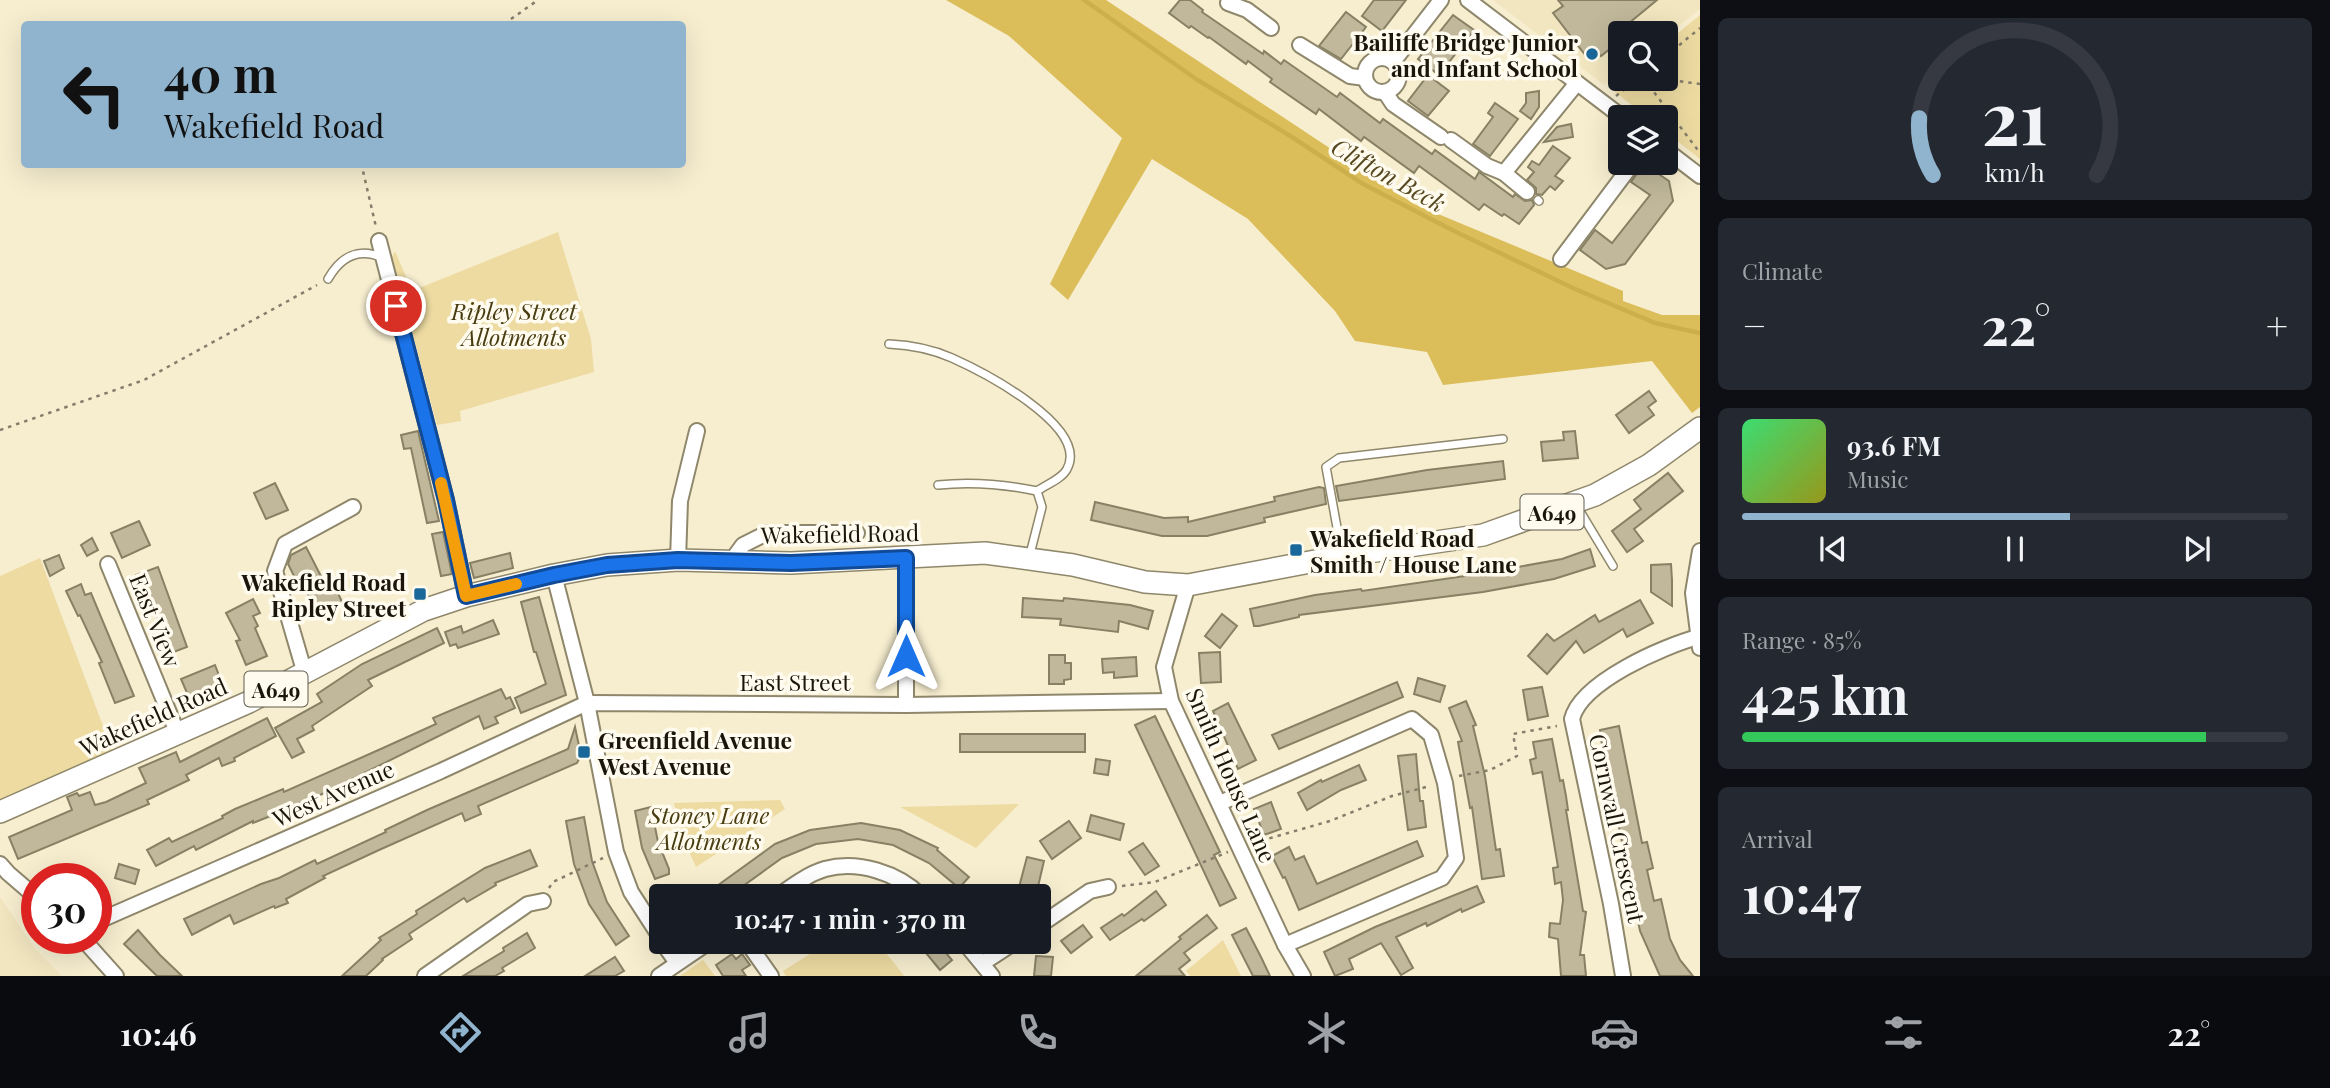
<!DOCTYPE html>
<meta charset="utf-8">
<style>
:root{--surface:#171b24;--page:#242831;--text:#f1f3f6;--muted:#9ea1a6;--line:#363941;--accent:#90b4cd}
body{margin:0;font-family:"Playfair Display",serif;background:var(--page);color:var(--text);height:100vh;display:flex;flex-direction:column;font-size:26px;white-space:nowrap}
*{box-sizing:border-box;margin:0}
p{font-size:23px;color:var(--muted)}
.icon{flex:none;width:38px;height:38px;fill:none;stroke:currentColor;stroke-width:2;stroke-linecap:round;stroke-linejoin:round}
.map{position:relative;flex:1;overflow:hidden}
.drawer{display:flex;flex-direction:column;gap:18px;padding:18px;background:#0d0f14;width:630px}
.drawer>*{flex:none}
.banner{position:absolute;left:21px;top:21px;width:665px;height:147px;border-radius:7px;box-shadow:0 7px 28px #0002;background:#90b4cd;color:#111;overflow:hidden}
.controls{position:absolute;left:1608px;top:21px;display:grid;gap:14px}
.controls a{display:grid;place-items:center;width:70px;height:70px;border-radius:7px;background:var(--surface);box-shadow:0 7px 28px #0002;font-size:35px}
.speed{position:absolute;left:21px;top:863px;display:flex;gap:14px;font-size:35px;font-weight:700;text-align:center}
.speed>*{display:grid;place-content:center;width:91px;height:91px;border-radius:50%;background:var(--surface);box-shadow:0 7px 28px #0002;line-height:1}
.speed .limit{border:10px solid #d22;background:#fff;color:#111}
.pin{position:absolute;display:grid;place-items:center;width:60px;height:60px;color:#fff;margin:-30px;border:4px solid #fff;border-radius:50%;box-shadow:0 2px 7px #0007}
.me{position:absolute;width:77px;margin:-38px;rotate:0deg;stroke-linejoin:round;filter:drop-shadow(0 0 5px #0008)}
.turn{display:flex;align-items:center;gap:24px;height:147px;padding:0 28px;font-size:32px}
.turn .icon{width:91px;height:91px;stroke-width:2.5}
.turn b{display:block;font-size:49px;line-height:60px}
.big{font-size:52px;font-weight:700;line-height:1.1}
.drawer .tile{flex:1;display:flex;flex-direction:column;justify-content:center;gap:10px;min-width:0;padding:0 24px;border-radius:10px;background:var(--page)}
.drawer .dial{align-items:center;gap:0}
.dial svg{height:182px;overflow:visible;fill:none;stroke:var(--line);stroke-width:7;stroke-linecap:round;text-anchor:middle}
.dial text{fill:var(--text);stroke:none}
.song{display:flex;align-items:center;gap:21px}
.cover{width:84px;height:84px;border-radius:10px;background:linear-gradient(135deg,hsl(140 70% 55%),hsl(60 70% 35%))}
.played{height:7px;border-radius:4px;background:linear-gradient(90deg,var(--accent) 60%,var(--line) 60%)}
.keys{display:flex;justify-content:space-around;direction:ltr}
.heat{display:flex;justify-content:space-between;align-items:center;font-size:38px;direction:ltr}
.charge{height:10px;border-radius:5px;background:linear-gradient(90deg,#34c759 85%,var(--line) 0)}
.trip{position:absolute;left:649px;top:884px;width:402px;height:70px;border-radius:7px;background:var(--surface);box-shadow:0 7px 28px #0002;font-weight:700;line-height:70px;text-align:center}
.tabs{display:flex;height:112px;justify-content:space-around;align-items:center;background:#090b0e;color:var(--muted)}
.tabs .icon{width:49px;height:49px}
.tabs .active{color:var(--accent)}
.tabs b{font-size:32px;color:var(--text)}
main{display:flex;flex:1;min-height:0}
.map>svg:first-child{display:block}
.built{fill:#f2e6c0}
.green{fill:#eddba1}
.forest{fill:#dbbe5a}
.lines{fill:none;stroke-linecap:round;stroke-linejoin:round}
.stream{stroke:#ccaf4a;stroke-width:4.5}
.building{fill:#c1b89b;stroke:#888064;stroke-width:2}
.service-casing{stroke:#8f876b;stroke-width:10}
.minor-casing{stroke:#8f876b;stroke-width:18}
.primary-casing{stroke:#8f876b;stroke-width:24}
.path{stroke:#857e6a;stroke-width:2.5;stroke-dasharray:3.5 5;stroke-linecap:butt}
.service{stroke:#fff;stroke-width:7}
.minor{stroke:#fff;stroke-width:14}
.primary{stroke:#fff;stroke-width:21}
.route-casing{stroke:#114b97;stroke-width:18}
.route{stroke:#1a73e8;stroke-width:12}
.slow{stroke:#f59e0b;stroke-width:12}
.poi-dot{fill:#1a689a;stroke:#fffbef;stroke-width:2.5}
.labels{text-anchor:middle;dominant-baseline:central;stroke-width:7;stroke-linejoin:round;paint-order:stroke}
.shield{fill:#fffbef;stroke:#5f5b4f;stroke-width:2}
.shield-label{font-size:21px;font-weight:bold;fill:#1a160b}
.poi-label{font-size:23px;font-weight:bold;fill:#1a160b;stroke:#fffbef;text-anchor:end}
.park-label{font-size:23px;font-style:italic;fill:#483c11;stroke:#fffbef}
.street-label{font-size:23px;fill:#1a160b;stroke:#fffbef}
.water-label{font-size:24px;font-style:italic;fill:#564920;stroke:#fffbef}
</style>
<main>
<div class="map">
<svg width="1700" height="976" viewBox="0 0 1700 976">
<rect width="100%" height="100%" fill="#f7eed0"/>
<g class="built">
<polygon points="1493,0 1700,0 1700,9 1666,36 1666,33 1620,33 1620,72 1604,85"/>
<polygon points="0,897 35,949 62,976 0,976"/>
</g>
<g class="green">
<polygon points="1700,15 1700,159 1666,132 1666,117 1647,117 1610,88 1622,79 1666,79 1666,43"/>
<polygon points="558,232 591,339 594,372 460,411 461,421 437,425 392,257 395,251 412,291"/>
<polygon points="40,558 112,750 0,800 0,576"/>
<polygon points="780,800 785,809 696,867 680,831 674,803"/>
<polygon points="1019,804 976,848 900,807"/>
<polygon points="1223,940 1241,976 1190,976 1186,971"/>
<path d="M 829,942 C 874,942 877,938 904,976 L 786,976 L 783,971 Z"/>
<polygon points="703,960 715,976 680,976"/>
</g>
<polygon class="forest" points="946,0 1106,0 1414,204 1623,291 1623,301 1662,315 1700,315 1700,407 1692,413 1652,361 1443,385 1427,352 1355,341 1335,311 1248,219 1152,159 1068,300 1050,284 1122,138 1009,36"/>
<g class="lines">
<polyline class="stream" points="1084,0 1196,79 1292,137 1363,184 1454,231 1575,289 1655,323 1700,333"/>
</g>
<g class="building">
<polygon points="1180,0 1190,0 1203,10 1202,12 1263,54 1264,51 1281,64 1284,60 1337,97 1340,93 1380,123 1383,119 1432,154 1435,150 1475,179 1479,172 1513,197 1515,194 1525,201 1532,200 1534,205 1519,224 1504,214 1502,216 1484,204 1479,210 1419,166 1414,173 1364,137 1361,141 1319,109 1316,114 1270,82 1272,79 1248,61 1246,64 1209,37 1208,38 1191,26 1189,28 1169,13"/>
<polygon points="1374,0 1406,0 1382,31 1362,16"/>
<polygon points="1558,0 1657,0 1611,38 1616,44 1601,56 1595,49 1586,56 1553,13 1563,6"/>
<polygon points="1346,12 1366,27 1341,59 1319,46"/>
<polygon points="1453,15 1474,30 1439,75 1418,59"/>
<polygon points="1428,75 1449,91 1428,116 1408,101"/>
<polygon points="1539,91 1539,107 1531,119 1520,111 1526,103 1526,93"/>
<polygon points="1495,103 1518,119 1490,156 1473,144 1493,117 1488,113"/>
<polygon points="1571,124 1573,137 1544,142 1557,127"/>
<polygon points="1553,146 1570,158 1555,176 1563,181 1555,190 1550,186 1542,195 1536,194 1536,188 1527,180 1534,172 1528,167 1532,161 1539,165"/>
<polygon points="1644,164 1669,181 1673,201 1625,264 1606,269 1580,250 1595,230 1612,243 1650,195 1631,182"/>
<polygon points="1649,391 1656,401 1648,407 1654,415 1629,433 1616,415"/>
<polygon points="418,431 439,521 427,523 411,448 404,449 401,435"/>
<polygon points="1575,431 1578,458 1543,461 1541,442 1564,440 1563,432"/>
<polygon points="1503,461 1505,479 1339,501 1336,486 1427,470"/>
<polygon points="1668,473 1683,491 1634,529 1643,541 1627,552 1612,531 1641,509 1634,500"/>
<polygon points="275,483 288,510 266,519 254,493"/>
<polygon points="1319,487 1324,488 1326,504 1264,518 1265,522 1207,536 1162,536 1091,520 1095,502 1164,518 1188,517 1188,522 1275,501 1274,497"/>
<polygon points="139,521 150,545 122,558 111,533"/>
<polygon points="443,532 452,574 441,576 432,534"/>
<polygon points="92,538 98,550 87,556 81,545"/>
<polygon points="306,547 325,584 332,580 343,604 324,613 319,603 313,606 305,588 301,590 288,564 291,555"/>
<polygon points="1590,549 1595,566 1554,579 1483,592 1299,615 1299,617 1259,626 1254,626 1250,609 1315,595 1361,589 1362,591 1479,574 1562,559"/>
<polygon points="510,553 513,568 474,578 470,563"/>
<polygon points="59,555 64,568 50,576 44,561"/>
<polygon points="1671,564 1672,580 1672,606 1651,592 1651,565"/>
<polygon points="158,567 187,647 171,653 152,604 150,604 146,593 143,594 136,575"/>
<polygon points="81,584 85,595 91,593 134,696 115,703 99,663 102,662 80,615 78,616 66,591"/>
<polygon points="539,597 566,695 521,713 515,698 546,684 536,652 534,652 521,602"/>
<polygon points="1023,598 1063,601 1064,598 1130,605 1153,611 1148,629 1119,621 1118,632 1060,625 1061,619 1022,617"/>
<polygon points="253,599 260,613 253,616 258,626 255,628 267,656 246,665 236,641 240,640 226,613"/>
<polygon points="1640,600 1653,623 1627,637 1623,629 1584,653 1576,641 1547,674 1528,656 1547,634 1554,641 1595,615 1599,622"/>
<polygon points="1222,614 1237,626 1220,648 1205,636"/>
<polygon points="493,620 499,634 458,648 456,644 450,646 445,632 461,626 463,633"/>
<polygon points="437,628 444,643 368,680 372,686 312,726 314,730 297,739 304,752 292,758 275,728 322,702 317,694 362,664"/>
<polygon points="1220,652 1221,682 1201,683 1199,653"/>
<polygon points="1049,655 1065,655 1065,663 1071,663 1071,679 1064,680 1064,684 1049,684"/>
<polygon points="1136,657 1137,676 1114,678 1114,672 1103,673 1102,659"/>
<polygon points="215,665 223,686 190,700 181,679"/>
<polygon points="1418,678 1445,686 1440,702 1414,694"/>
<polygon points="1397,682 1403,697 1279,749 1272,735"/>
<polygon points="1542,687 1548,716 1528,720 1523,690"/>
<polygon points="501,689 506,699 510,697 515,708 495,717 498,723 484,729 479,716 310,800 253,823 253,821 196,850 194,846 156,866 147,850 169,838 172,842 223,818 222,816 235,809 283,789 284,792 383,748 436,724 433,718"/>
<polygon points="1466,701 1476,725 1473,726 1485,776 1496,850 1500,849 1504,876 1482,879 1472,807 1470,808 1458,742 1462,741 1449,708"/>
<polygon points="1228,703 1256,760 1238,769 1213,711"/>
<polygon points="1155,716 1220,852 1214,855 1236,898 1220,906 1135,725"/>
<polygon points="267,718 276,736 234,758 235,761 222,766 219,758 186,775 189,780 147,800 149,804 18,859 9,837 72,810 67,797 77,793 79,796 90,792 95,805 106,802 146,783 139,768 176,752 180,762"/>
<polygon points="1619,726 1642,843 1647,842 1653,868 1647,870 1654,901 1661,899 1670,939 1680,960 1693,976 1660,976 1640,931 1601,739 1600,730"/>
<polygon points="575,727 581,755 577,763 478,806 481,814 465,821 462,813 379,850 323,876 325,878 286,899 288,903 275,908 274,906 234,924 230,915 192,935 184,919 261,884 279,878 315,860 317,864 386,832 385,830 427,810 568,749"/>
<rect x="960" y="734" width="125" height="18"/>
<polygon points="1552,739 1560,781 1563,780 1566,796 1568,810 1566,810 1583,911 1586,912 1580,955 1584,955 1586,976 1561,976 1558,939 1549,937 1550,923 1560,924 1563,900 1561,882 1555,884 1553,868 1558,867 1542,772 1533,774 1530,760 1536,758 1533,742"/>
<polygon points="1416,754 1420,801 1423,801 1426,827 1408,830 1398,756"/>
<polygon points="1096,759 1110,761 1108,775 1094,773"/>
<polygon points="1359,765 1366,780 1341,790 1307,810 1298,793 1321,780 1322,782"/>
<polygon points="1271,802 1281,829 1264,835 1254,809"/>
<polygon points="651,807 658,842 669,869 669,874 655,879 642,848 635,811"/>
<polygon points="1091,815 1124,824 1120,840 1087,831"/>
<polygon points="584,817 592,861 607,902 629,936 616,945 589,904 574,864 566,821"/>
<polygon points="1069,821 1081,838 1052,859 1040,841"/>
<polygon points="861,823 900,830 938,848 937,850 969,877 959,888 929,863 893,845 858,839 816,844 782,858 729,896 703,896 775,844 810,830"/>
<polygon points="1417,841 1423,856 1299,910 1285,877 1283,878 1272,856 1289,847 1295,860 1304,856 1317,884"/>
<polygon points="1143,843 1159,866 1145,875 1129,852"/>
<polygon points="530,850 537,866 495,883 496,885 467,902 464,898 409,934 412,939 382,959 383,960 366,976 342,976 381,940 379,938 417,914 416,911 485,868"/>
<polygon points="1027,857 1044,861 1036,895 1018,891"/>
<polygon points="119,864 139,870 135,884 115,878"/>
<polygon points="1477,886 1484,902 1462,912 1461,909 1427,926 1426,923 1396,937 1413,968 1401,975 1381,943 1349,959 1353,969 1335,976 1324,952 1375,927"/>
<polygon points="1156,891 1166,905 1144,921 1142,919 1110,940 1101,928 1122,914 1124,916"/>
<polygon points="1207,915 1217,928 1184,953 1190,960 1179,969 1185,976 1136,976 1181,939 1179,937"/>
<polygon points="1083,925 1092,937 1071,953 1061,941"/>
<polygon points="1246,928 1261,957 1270,976 1253,976 1232,935"/>
<polygon points="138,930 160,955 182,976 157,976 124,944"/>
<polygon points="527,933 535,948 502,968 504,971 495,976 463,976 504,951 503,948"/>
<polygon points="917,942 937,942 952,960 940,970"/>
<polygon points="732,954 736,959 742,954 750,965 742,970 746,976 723,976 716,965"/>
<polygon points="1036,956 1053,957 1051,976 1034,976"/>
<polygon points="615,957 624,971 615,976 585,976"/>
</g>
<g class="lines">
<defs>
<g id="service">
<polyline points="1538,200 1539,201"/>
<path d="M 328,279 C 341,256 359,247 383,258"/>
<path d="M 889,344 C 910,345 932,349 952,358 C 981,371 1090,426 1067,469 C 1062,479 1047,484 1037,491"/>
<path d="M 938,485 C 973,481 1003,484 1037,491 L 1042,507 L 1029,558"/>
<polyline points="1575,503 1613,566"/>
<polyline points="1342,555 1326,467 1339,458 1503,439"/>
</g>
<g id="minor">
<polyline points="1468,0 1622,117"/>
<polyline points="1228,3 1247,10 1271,28"/>
<polyline points="1300,45 1350,76 1365,78"/>
<circle cx="1382" cy="75" r="17"/>
<polyline points="1393,62 1441,0"/>
<polyline points="1385,92 1393,104 1441,137"/>
<polyline points="1451,140 1487,166 1504,173 1527,192"/>
<polyline points="1666,150 1700,176"/>
<polyline points="1504,173 1577,83"/>
<polyline points="379,241 446,500 466,596"/>
<polyline points="1561,259 1633,163"/>
<polyline points="1700,551 1693,593 1700,648"/>
<polyline points="678,560 680,501 697,431"/>
<polyline points="732,560 743,545 767,533 857,533"/>
<polyline points="108,564 177,732"/>
<polyline points="554,575 587,703 616,852 631,892 662,940"/>
<polyline points="1188,585 1164,667 1171,701 1285,945 1303,976"/>
<polyline points="305,674 275,571 285,544 353,507"/>
<polyline points="906,705 906,558"/>
<polyline points="1220,803 1412,719 1431,735 1445,783 1456,858 1442,878 1285,945"/>
<polyline points="0,864 8,873 37,898"/>
<path d="M 778,896 C 792,886 808,874 825,869 C 858,860 898,873 921,896"/>
<polyline points="96,922 441,771 587,703 906,705 1171,701"/>
<polyline points="1040,925 1090,891 1108,887"/>
<polyline points="82,938 116,976"/>
<polyline points="662,942 677,963"/>
<polyline points="747,942 771,976"/>
<polyline points="964,942 992,976"/>
<polyline points="983,963 1015,942"/>
<polyline points="425,976 528,904 543,901"/>
<polyline points="659,976 709,942"/>
<path d="M 1623,976 L 1611,904 L 1572,719 C 1581,682 1664,646 1698,637"/>
</g>
<polyline id="primary" points="0,812 249,702 424,610 466,596 554,575 607,565 678,560 791,563 985,553 1073,565 1145,582 1188,585 1342,556 1483,535 1595,495 1649,465 1700,428"/>
</defs>
<use href="#service" class="service-casing"/>
<use href="#minor" class="minor-casing"/>
<use href="#primary" class="primary-casing"/>
<g class="path">
<polyline points="504,24 538,0"/>
<polyline points="1666,56 1700,28"/>
<polyline points="1644,79 1700,153"/>
<polyline points="1663,79 1700,84"/>
<polyline points="1616,96 1638,79"/>
<polyline points="367,164 363,171 376,227"/>
<polyline points="0,430 144,380 317,285"/>
<polyline points="1459,776 1490,770 1517,756 1513,734 1557,726"/>
<polyline points="1253,843 1330,821 1392,796 1430,786"/>
<polyline points="1122,886 1155,882 1228,852"/>
<polyline points="549,888 553,882 603,858"/>
</g>
<use href="#service" class="service"/>
<use href="#minor" class="minor"/>
<use href="#primary" class="primary"/>
</g>
<g class="lines">
<defs>
<polyline id="route" points="396,306 446,500 466,596 554,575 607,565 678,560 791,563 906,558 906,656"/>
</defs>
<use href="#route" class="route-casing"/>
<use href="#route" class="route"/>
<polyline class="slow" points="441,483 466,596 516,584"/>
</g>
<g class="poi-dot">
<circle cx="1592" cy="54" r="7"/>
<rect x="1289" y="543" width="14" height="14" rx="3.5"/>
<rect x="413" y="587" width="14" height="14" rx="3.5"/>
<rect x="577" y="745" width="14" height="14" rx="3.5"/>
</g>
<g class="labels">
<g class="shield">
<rect x="1520.5" y="494.5" width="63" height="35" rx="5"/>
<rect x="244.5" y="671.5" width="63" height="35" rx="5"/>
</g>
<g class="shield-label">
<text x="1552" y="512">A649</text>
<text x="276" y="689">A649</text>
</g>
<g class="poi-label">
<text x="1578" y="41">Bailiffe Bridge Junior<tspan x="1578" dy="26">and Infant School</tspan></text>
<text x="1310" y="537" text-anchor="start">Wakefield Road<tspan x="1310" dy="26">Smith / House Lane</tspan></text>
<text x="406" y="581">Wakefield Road<tspan x="406" dy="26">Ripley Street</tspan></text>
<text x="598" y="739" text-anchor="start">Greenfield Avenue<tspan x="598" dy="26">West Avenue</tspan></text>
</g>
<g class="park-label">
<text x="514" y="310">Ripley Street<tspan x="514" dy="26">Allotments</tspan></text>
<text x="709" y="814">Stoney Lane<tspan x="709" dy="26">Allotments</tspan></text>
</g>
<g class="street-label">
<text transform="translate(840 533) rotate(-1)">Wakefield Road</text>
<text transform="translate(156 620) rotate(68)">East View</text>
<text x="795" y="681">East Street</text>
<text transform="translate(153 716) rotate(-24)">Wakefield Road</text>
<text transform="translate(1232 775) rotate(66)">Smith House Lane</text>
<text transform="translate(333 793) rotate(-24)">West Avenue</text>
<text transform="translate(1618 828) rotate(78)">Cornwall Crescent</text>
</g>
<g class="water-label">
<text transform="translate(1389 174) rotate(29)">Clifton Beck</text>
</g>
</g>
</svg>
<div class="controls">
<a><svg class="icon" aria-label="search" viewBox="0 0 24 24"><circle cx="10" cy="10" r="6"/><path d="M15 15l6 6"/></svg></a>
<a><svg class="icon" aria-label="layers" viewBox="0 0 24 24"><path d="M12 4l9 5-9 5-9-5zM3 14l9 5 9-5"/></svg></a>
</div>
<div class="speed"><div class="limit">30</div></div>
<div class="pin" style="left:396px;top:306px;background:#d93025"><svg class="icon" aria-label="arrive" viewBox="0 0 24 24"><path d="M6 21V4h12l-3 4 3 4H6"/></svg></div>
<svg class="me" style="left:906px;top:656px" viewBox="-20 -20 40 40"><path d="M0-17L14 15 0 8-14 15z" fill="#1a73e8" stroke="#fff" stroke-width="4"/></svg>
<div class="trip">10:47 · 1 min · 370 m</div>
<div class="banner">
<div class="turn"><svg class="icon" aria-label="left" viewBox="0 0 24 24"><path d="M17 20v-9H6M10 6l-5 5 5 5"/></svg><div><b>40 m</b>Wakefield Road</div></div>
</div>
</div>
<section class="drawer">
<div class="tile dial"><svg viewBox="0 0 100 80">
<path d="M14 69A42 42 0 1 1 86 69"/>
<path d="M14 69A42 42 0 0 1 8 44" stroke="#90b4cd"/>
<text x="50" y="56" font-size="32" font-weight="700">21</text>
<text x="50" y="72" font-size="11">km/h</text>
</svg></div>
<div class="tile"><p>Climate</p>
<div class="heat"><a>−</a><b class="big">22°</b><a>+</a></div>
</div>
<div class="tile">
<div class="song"><i class="cover"></i><div><b>93.6 FM</b><p>Music</p></div></div>
<div class="played"></div>
<div class="keys"><svg class="icon" aria-label="previous" viewBox="0 0 24 24"><path d="M18 5L8 12l10 7zM5 5v14"/></svg><svg class="icon" aria-label="pause" viewBox="0 0 24 24"><path d="M8 5v14M16 5v14"/></svg><svg class="icon" aria-label="next" viewBox="0 0 24 24"><path d="M6 5l10 7-10 7zM19 5v14"/></svg></div>
</div>
<div class="tile"><p>Range · 85%</p><b class="big">425 km</b><div class="charge"></div></div>
<div class="tile"><p>Arrival</p><b class="big">10:47</b></div>
</section>
</main>
<nav class="tabs">
<b>10:46</b>
<svg class="icon active" aria-label="directions" viewBox="0 0 24 24"><path d="M12 3l9 9-9 9-9-9zM9 14v-3h6M13 9l2 2-2 2"/></svg>
<svg class="icon" aria-label="music" viewBox="0 0 24 24"><path d="M9 18V5l10-2v13"/><circle cx="6" cy="18" r="3"/><circle cx="16" cy="16" r="3"/></svg>
<svg class="icon" aria-label="phone" viewBox="0 0 24 24"><path d="M5 4h4l2 5-3 2q2 4 5 5l2-3 5 2v4C11 20 4 13 5 4z"/></svg>
<svg class="icon" aria-label="climate" viewBox="0 0 24 24"><path d="M12 3v18M4 7l16 10M4 17L20 7"/></svg>
<svg class="icon" aria-label="car" viewBox="0 0 24 24"><path d="M5 17H2v-5l4-1 3-4h7l3 4 3 1v5h-3M9 17h6M6 11h13"/><circle cx="7" cy="17" r="2"/><circle cx="17" cy="17" r="2"/></svg>
<svg class="icon" aria-label="filters" viewBox="0 0 24 24"><path d="M4 7h16M4 17h16"/><circle cx="9" cy="7" r="2"/><circle cx="15" cy="17" r="2"/></svg>
<b>22°</b>
</nav>
